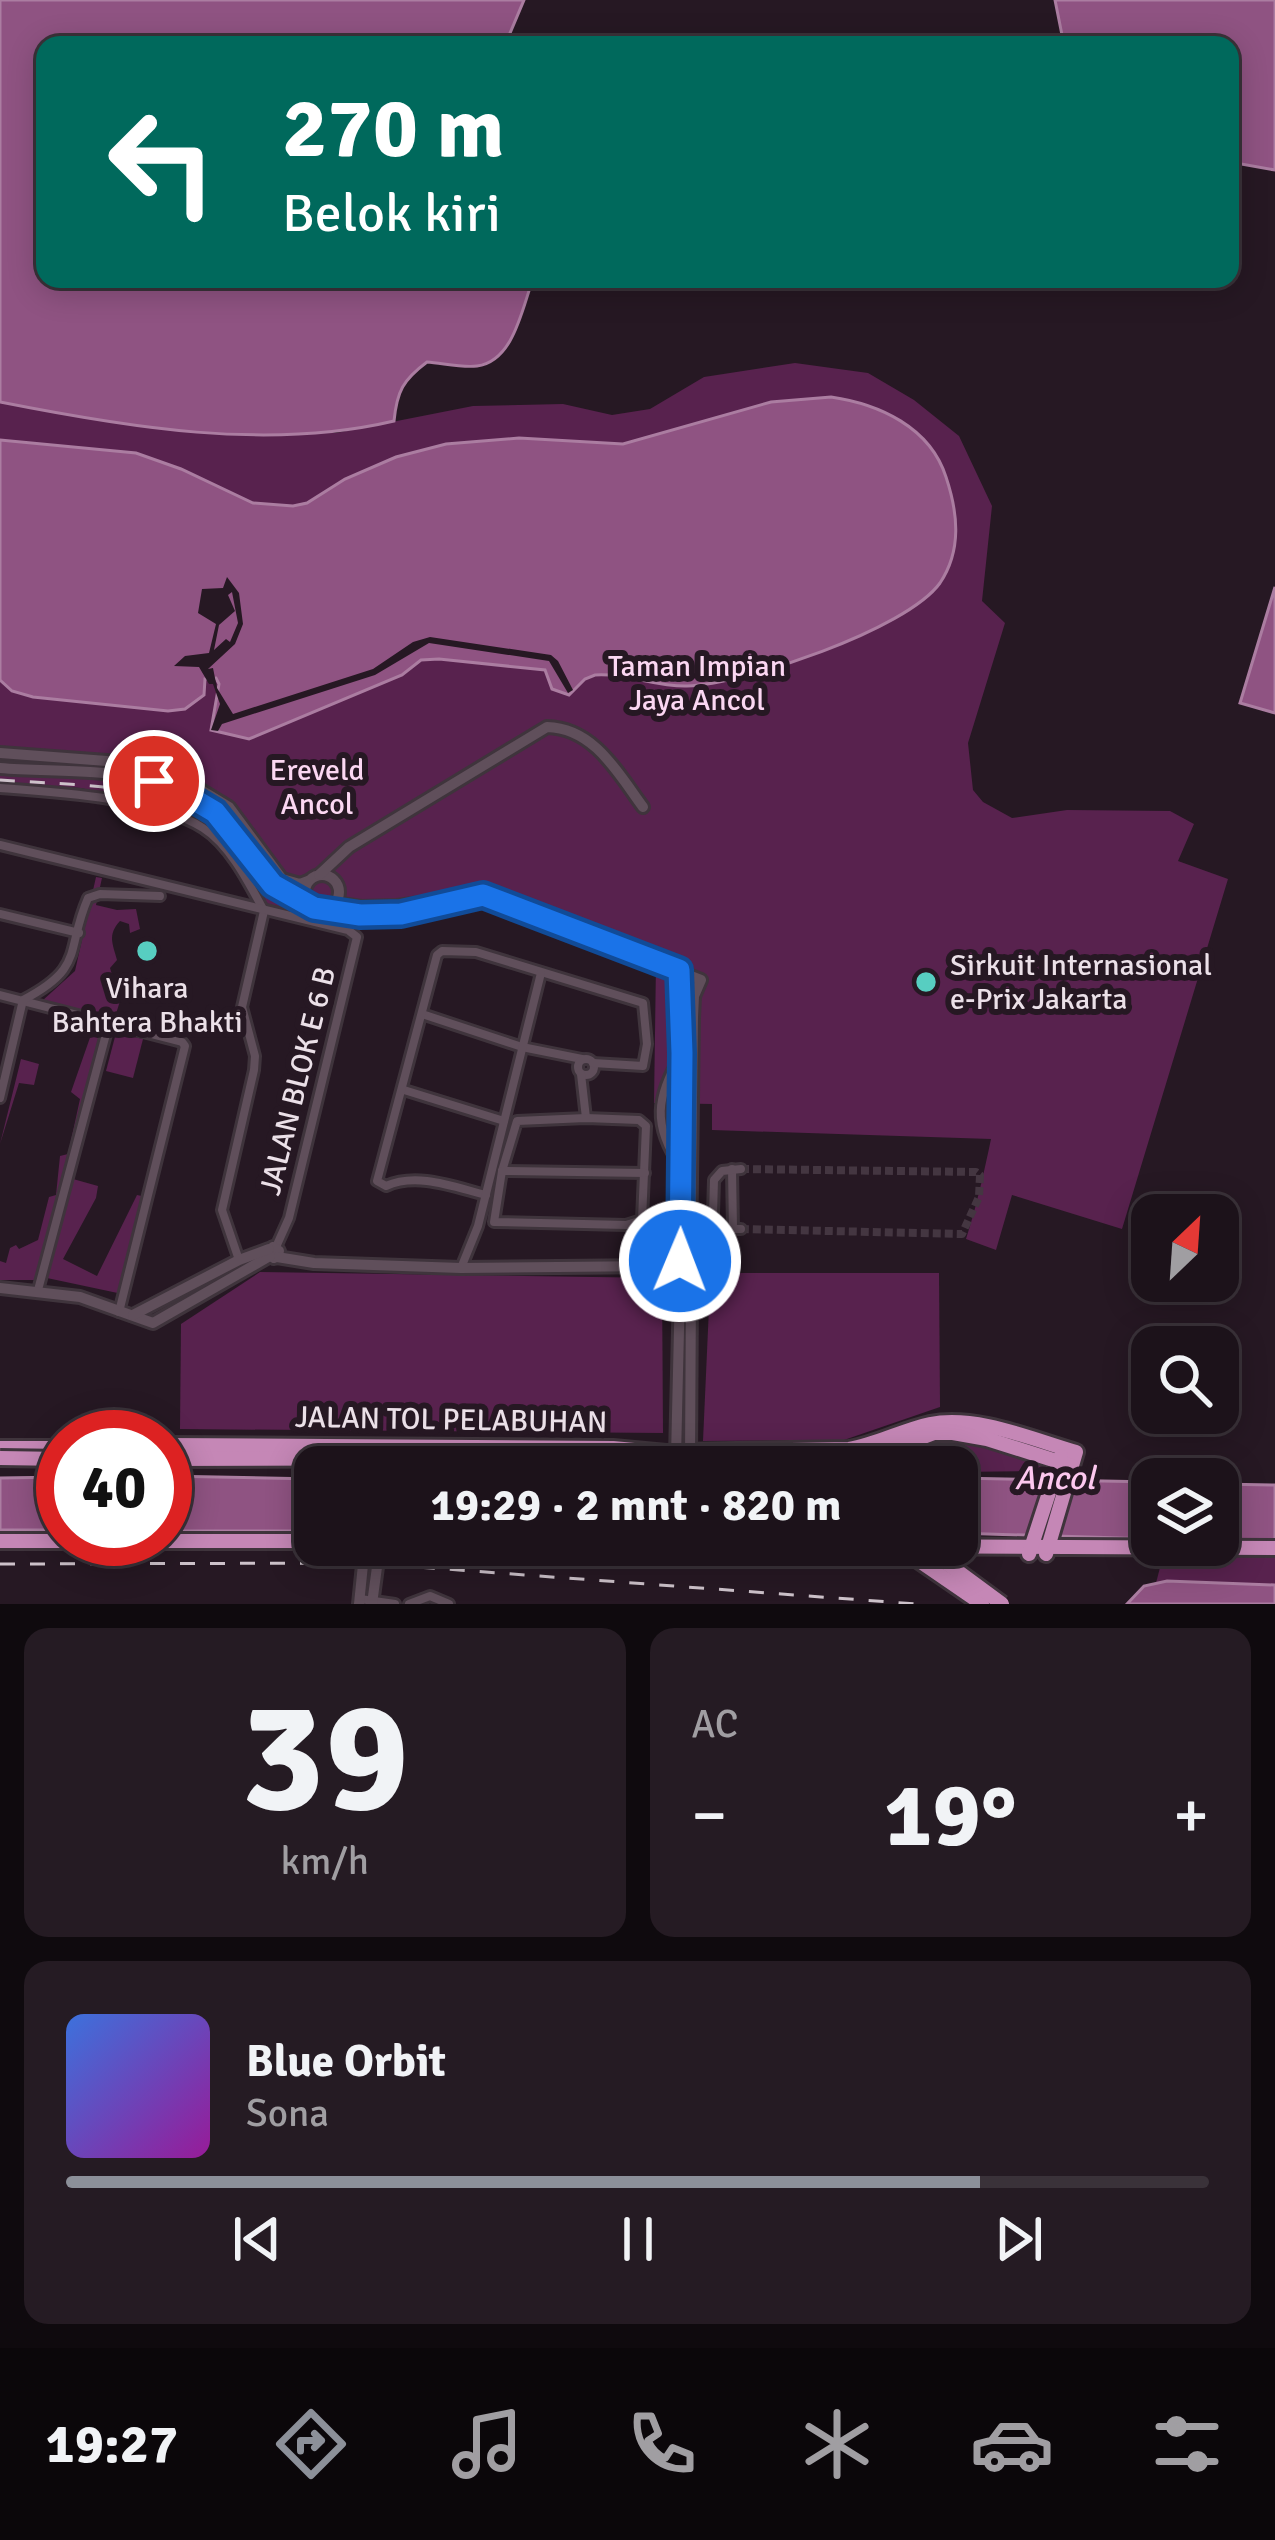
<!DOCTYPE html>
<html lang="id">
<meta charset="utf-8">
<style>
:root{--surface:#1c121a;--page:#251b23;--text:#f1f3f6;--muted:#a09ea2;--line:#3a3239;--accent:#8c9099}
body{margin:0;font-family:Signika,sans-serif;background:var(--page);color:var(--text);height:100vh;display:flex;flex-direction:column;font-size:45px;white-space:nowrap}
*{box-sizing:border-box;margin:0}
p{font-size:39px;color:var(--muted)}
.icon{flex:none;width:66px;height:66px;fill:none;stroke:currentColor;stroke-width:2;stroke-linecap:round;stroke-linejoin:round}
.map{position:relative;height:1604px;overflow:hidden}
.side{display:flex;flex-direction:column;gap:24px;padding:24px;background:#0f0a0e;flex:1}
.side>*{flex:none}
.guide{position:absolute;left:36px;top:36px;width:1203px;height:252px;border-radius:24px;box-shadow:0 6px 30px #0003,0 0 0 3px var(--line);background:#00695c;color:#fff;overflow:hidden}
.needle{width:78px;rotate:25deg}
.tools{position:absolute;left:1131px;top:1194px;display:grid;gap:24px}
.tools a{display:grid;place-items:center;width:108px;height:108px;border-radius:24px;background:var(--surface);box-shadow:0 6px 30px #0003,0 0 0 3px var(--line);font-size:60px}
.speed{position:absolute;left:36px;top:1410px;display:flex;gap:24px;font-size:60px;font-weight:700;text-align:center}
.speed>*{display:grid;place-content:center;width:156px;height:156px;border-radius:50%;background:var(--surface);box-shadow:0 6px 30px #0003,0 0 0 3px var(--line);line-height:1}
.speed .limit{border:18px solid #d22;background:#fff;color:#111}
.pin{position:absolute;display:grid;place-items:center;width:102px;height:102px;color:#fff;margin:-51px;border:6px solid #fff;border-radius:50%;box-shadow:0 3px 12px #0007}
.me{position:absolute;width:132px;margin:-66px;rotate:1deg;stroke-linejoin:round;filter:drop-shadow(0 0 9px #0008)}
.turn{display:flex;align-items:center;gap:42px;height:252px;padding:0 48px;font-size:54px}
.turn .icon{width:156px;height:156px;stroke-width:2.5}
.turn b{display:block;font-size:84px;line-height:102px}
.big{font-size:90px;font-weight:700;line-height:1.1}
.side .card{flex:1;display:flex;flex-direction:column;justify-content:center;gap:18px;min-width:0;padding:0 42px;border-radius:24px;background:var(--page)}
.side .dial{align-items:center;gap:0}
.dial b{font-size:156px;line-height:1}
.song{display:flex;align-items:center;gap:36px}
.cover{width:144px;height:144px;border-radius:18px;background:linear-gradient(135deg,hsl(220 70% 55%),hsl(300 70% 35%))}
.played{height:12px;border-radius:6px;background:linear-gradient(90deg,var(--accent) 80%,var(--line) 80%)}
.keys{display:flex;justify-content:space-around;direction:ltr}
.heat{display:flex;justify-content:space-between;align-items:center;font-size:66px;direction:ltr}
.side .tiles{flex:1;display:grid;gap:24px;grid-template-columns:1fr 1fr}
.card:last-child{grid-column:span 2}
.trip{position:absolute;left:294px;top:1446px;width:684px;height:120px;border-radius:24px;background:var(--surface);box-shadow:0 6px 30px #0003,0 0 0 3px var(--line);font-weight:700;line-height:120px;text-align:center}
.dock{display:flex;height:192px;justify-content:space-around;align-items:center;background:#0b070a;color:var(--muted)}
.dock .icon{width:84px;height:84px}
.dock .on{color:var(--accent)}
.dock b{font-size:54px;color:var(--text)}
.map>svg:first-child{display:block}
.green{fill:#58224e}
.water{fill:#8f5382;stroke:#ab7da1;stroke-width:3}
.pier{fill:#261823;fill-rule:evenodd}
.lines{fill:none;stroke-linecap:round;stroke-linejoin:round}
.street-tunnel{stroke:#443641;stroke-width:8;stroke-dasharray:8 4;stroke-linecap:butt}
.street-casing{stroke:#3f343c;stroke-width:14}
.secondary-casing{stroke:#3f343c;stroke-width:16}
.highway-casing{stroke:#3f343c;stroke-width:20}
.street{stroke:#604f5b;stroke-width:8}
.secondary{stroke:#604f5b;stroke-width:10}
.highway{stroke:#c587b6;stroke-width:14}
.rail{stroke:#cdc2ca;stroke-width:3;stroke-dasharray:15 15;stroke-linecap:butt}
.highway-bridge-casing{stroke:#3f343c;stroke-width:20;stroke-linecap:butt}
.highway-bridge{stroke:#c587b6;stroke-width:14}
.route-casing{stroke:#114b97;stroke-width:30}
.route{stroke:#1a73e8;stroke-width:21}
.poi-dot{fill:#57cec1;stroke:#261823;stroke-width:4.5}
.labels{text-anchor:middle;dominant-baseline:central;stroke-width:12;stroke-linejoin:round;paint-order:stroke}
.park-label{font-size:30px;fill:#fbd7f2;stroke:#261823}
.poi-label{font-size:30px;fill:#ebe0e8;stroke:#261823;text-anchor:start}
.street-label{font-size:30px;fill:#ebe0e8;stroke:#261823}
.water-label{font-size:33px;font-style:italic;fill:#fdc8ef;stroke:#261823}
</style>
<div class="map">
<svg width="1275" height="1604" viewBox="0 0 1275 1604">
<rect width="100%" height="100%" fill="#261823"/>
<g class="green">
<path d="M 795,363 L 868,373 L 914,400 L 959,436 L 992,506 L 982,601 L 1005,623 L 968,743 L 973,790 L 983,802 L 1012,818 L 1067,810 L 1170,811 L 1194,824 L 1178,861 L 1228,879 L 1122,1229 L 1012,1195 L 996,1250 L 966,1239 C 977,1205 984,1172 991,1139 L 712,1130 L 712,1104 L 654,1103 L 656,963 C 595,943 533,916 469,908 C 434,904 404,921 370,923 C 338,926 300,913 269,907 L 202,817 L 159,803 L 80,788 L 0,782 L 0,402 L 185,429 L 336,433 L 473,406 L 563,404 L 612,415 L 650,409 L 704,377 Z"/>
<path d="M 96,877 L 102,878 L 96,905 L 117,910 L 136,909 L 140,929 L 130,933 L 129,924 L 120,921 C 107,935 113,944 117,960 L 110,968 L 120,1001 L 115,1017 L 42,1001 L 75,971 Z"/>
<polygon points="93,1029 100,1031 38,1280 0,1280 0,1261 6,1263 10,1248 16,1245 19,1249 38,1240 49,1197 56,1195 60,1156 68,1154 80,1099 71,1092"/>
<polygon points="116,1033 143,1039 133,1078 106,1071"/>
<polygon points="21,1059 39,1064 34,1085 19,1083 0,1144"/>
<polygon points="73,1179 98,1186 96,1198 63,1259 97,1276 137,1195 146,1197 127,1295 47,1278"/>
<polygon points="260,1272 662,1278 663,1433 180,1429 181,1324"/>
<polygon points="725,1273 939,1273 940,1407 844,1440 703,1441 710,1285"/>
<path d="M 938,1438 C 968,1441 1029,1447 1049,1471 L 957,1472 L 957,1467 L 758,1465 L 864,1463 Z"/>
<polygon points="1163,1556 1275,1557 1275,1585 1156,1583"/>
</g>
<g class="water">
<path d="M 0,0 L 524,0 L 505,45 L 45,45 L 45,279 L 412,279 L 419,288 L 436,289 L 442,279 L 533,279 C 522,308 514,361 477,366 C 462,368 442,363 427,362 C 403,380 397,391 394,421 C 267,451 126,427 0,402 Z"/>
<polygon points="1055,0 1275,0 1275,170 1230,162 1230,45 1064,45"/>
<path d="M 831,397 C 879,404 930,427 946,477 C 958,513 962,550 940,583 C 906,630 744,684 687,686 C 656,687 627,673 595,675 L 585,679 L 569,695 L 552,689 L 545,670 L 439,659 L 421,660 L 402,675 L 249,739 L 211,730 L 219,684 L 216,678 L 205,679 L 204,695 L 185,709 L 168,711 L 33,697 L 12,691 L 0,680 L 0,440 L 136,453 L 181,469 L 253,503 L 293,506 L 307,503 L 345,479 L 396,457 L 446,444 L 519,438 L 623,444 L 771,402 Z"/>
<polygon points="1275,587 1275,713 1240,703"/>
<polygon points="165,1476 315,1479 315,1531 165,1531"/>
<polygon points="63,1477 63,1530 0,1530 0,1478"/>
<polygon points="957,1478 1152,1482 1152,1539 957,1533"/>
<polygon points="1218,1484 1275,1485 1275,1542 1218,1541"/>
<polygon points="1167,1581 1275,1585 1275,1604 1127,1604 1144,1586"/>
</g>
<path class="pier" d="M 227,577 L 239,593 L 243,624 L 235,644 L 208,669 L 213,668 L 217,688 L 233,714 L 373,669 L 413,642 L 430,637 L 551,655 L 558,661 L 573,690 L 568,693 L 549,661 L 429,643 L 375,675 L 222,724 L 218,731 L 211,730 L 220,704 L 213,684 L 209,684 L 199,667 L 174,666 L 185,656 L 209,653 L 216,624 L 198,613 L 202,589 L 223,588 ZM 232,592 L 238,623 L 230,642 L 226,639 L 214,650 L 219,625 L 235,611 L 228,595 Z"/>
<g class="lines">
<polyline class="street-tunnel" points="741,1169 976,1172 980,1175 979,1197 962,1234 741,1229"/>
<defs>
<g id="street">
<path d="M 0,788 C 55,792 156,798 203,828 C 230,845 249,883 264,911 L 242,1007 L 255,1056 L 254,1070 L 222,1210 L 239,1260"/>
<polyline points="0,845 348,930 357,937 289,1218 276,1247"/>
<polyline points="0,914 79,933"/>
<polyline points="0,995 182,1042 185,1046 119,1312"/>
<polyline points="422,1014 522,1047 582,1059"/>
<circle cx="586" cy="1067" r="8"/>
<polyline points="581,1074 586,1118"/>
<polyline points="404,1090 504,1121"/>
<path d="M 0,1098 L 23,1000 C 86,967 65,951 88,898 L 100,894 L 160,896"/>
<polygon points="586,1118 639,1120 646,1126 642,1220 626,1225 494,1222 502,1171 517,1121"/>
<path d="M 681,1167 C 652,1126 656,1096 681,1055"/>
<polyline points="732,1169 733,1229"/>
<polyline points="502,1171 645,1173"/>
<path d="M 486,1195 C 454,1187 417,1172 386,1186 L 377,1181 L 437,955 L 442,951 L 476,952 L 643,1003 L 647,1044 L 643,1066 L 593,1063"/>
<polyline points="712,1248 714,1180 722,1171 741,1169"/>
<polyline points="697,1266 733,1229 741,1229"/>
<polyline points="461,1268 478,1226 541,973"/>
<polyline points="38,1290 109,1023"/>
<polyline points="360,1599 395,1604"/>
<polyline points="409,1604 430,1596 449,1604"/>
</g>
<g id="secondary">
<polyline points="0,753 160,765 229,807 282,879 300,884 308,881"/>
<path d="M 0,768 C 70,774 162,763 217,814 C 250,845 263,890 310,904"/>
<circle cx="322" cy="892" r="17"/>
<path d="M 319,875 L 349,847 L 547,727 C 594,728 618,773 643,807"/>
<polyline points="336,903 361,907 397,906 483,895 701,980 694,996 693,1017 690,1261"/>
<polyline points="325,909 360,915 423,909"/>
<polyline points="679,970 682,1053 680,1261"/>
<polygon points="273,1247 279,1251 274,1258 268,1254"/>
<polyline points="277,1257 314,1263 461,1268 657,1266 671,1272"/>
<circle cx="685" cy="1274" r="15"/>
<polyline points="0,1288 80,1297 153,1323 270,1256"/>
<polyline points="133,1315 239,1260 269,1249"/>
<polyline points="676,1456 680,1288"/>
<polyline points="690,1458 691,1288"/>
<polyline points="359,1604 365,1545"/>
<polyline points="372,1604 380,1545"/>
</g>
<g id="highway">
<polyline points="0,1448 63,1448"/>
<path d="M 679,1452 L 849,1449 C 878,1444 902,1430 930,1424 C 977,1415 1031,1439 1076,1452 L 1046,1554"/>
<polyline points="828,1458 874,1456 934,1433 953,1433 987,1439 1072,1466"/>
<polyline points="0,1541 315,1541"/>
<polyline points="662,1545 1275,1548"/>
<polyline points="1029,1554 1061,1456"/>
</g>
</defs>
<use href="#street" class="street-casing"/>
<use href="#secondary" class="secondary-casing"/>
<use href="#highway" class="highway-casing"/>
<use href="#street" class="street"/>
<use href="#secondary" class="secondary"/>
<use href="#highway" class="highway"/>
<g class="rail">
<path d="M 0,780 C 52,784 168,785 209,814 C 221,823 229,839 238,850 C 273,896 295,910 353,918"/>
<polyline points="0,1564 364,1563 916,1604"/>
</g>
<defs>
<g id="highway-bridge">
<polyline points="165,1445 613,1448 666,1453 734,1467"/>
<polyline points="0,1458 63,1459"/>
<polyline points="165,1459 502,1458 671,1467"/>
<polyline points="896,1545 982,1604"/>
<polyline points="922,1545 1002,1604"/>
</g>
</defs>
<use href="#highway-bridge" class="highway-bridge-casing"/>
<use href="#highway-bridge" class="highway-bridge"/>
</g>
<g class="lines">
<defs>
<polyline id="route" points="154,781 166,783 215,812 273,885 314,908 360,915 401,914 483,895 679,970 682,1053 680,1261"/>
</defs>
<use href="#route" class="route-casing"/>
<use href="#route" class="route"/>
</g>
<g class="poi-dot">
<circle cx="147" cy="951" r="12"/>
<circle cx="926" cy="982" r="12"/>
</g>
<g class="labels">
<g class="park-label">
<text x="697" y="666">Taman Impian<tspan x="697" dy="34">Jaya Ancol</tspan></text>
<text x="317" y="770">Ereveld<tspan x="317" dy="34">Ancol</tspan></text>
</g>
<g class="poi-label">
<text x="950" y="965">Sirkuit Internasional<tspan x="950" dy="34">e-Prix Jakarta</tspan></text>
<text x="147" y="988" text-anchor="middle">Vihara<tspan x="147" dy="34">Bahtera Bhakti</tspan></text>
</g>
<g class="street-label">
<text transform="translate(298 1081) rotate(-76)">JALAN BLOK E 6 B</text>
<text transform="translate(451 1420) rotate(1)">JALAN TOL PELABUHAN</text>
</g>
<g class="water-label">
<text x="1055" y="1478">Ancol</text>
</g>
</g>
</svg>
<div class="tools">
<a><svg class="needle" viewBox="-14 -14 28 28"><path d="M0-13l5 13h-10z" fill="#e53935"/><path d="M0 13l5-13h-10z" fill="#a09ea2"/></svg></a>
<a><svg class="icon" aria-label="search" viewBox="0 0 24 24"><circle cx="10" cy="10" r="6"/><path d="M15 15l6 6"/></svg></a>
<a><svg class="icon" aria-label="layers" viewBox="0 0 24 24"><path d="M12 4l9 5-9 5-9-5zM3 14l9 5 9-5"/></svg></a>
</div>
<div class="speed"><div class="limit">40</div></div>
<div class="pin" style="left:154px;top:781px;background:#d93025"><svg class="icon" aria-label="arrive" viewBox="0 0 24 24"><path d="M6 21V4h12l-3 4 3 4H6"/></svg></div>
<svg class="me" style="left:680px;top:1261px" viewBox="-20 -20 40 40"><circle r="17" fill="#1a73e8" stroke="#fff" stroke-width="3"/><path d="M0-11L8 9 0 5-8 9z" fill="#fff"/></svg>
<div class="trip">19:29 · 2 mnt · 820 m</div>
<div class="guide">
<div class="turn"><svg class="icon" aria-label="left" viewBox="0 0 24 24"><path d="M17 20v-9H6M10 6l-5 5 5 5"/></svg><div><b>270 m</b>Belok kiri</div></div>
</div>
</div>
<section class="side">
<div class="tiles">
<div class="card dial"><b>39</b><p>km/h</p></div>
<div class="card"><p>AC</p>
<div class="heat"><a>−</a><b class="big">19°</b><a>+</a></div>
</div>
<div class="card">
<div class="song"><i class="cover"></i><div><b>Blue Orbit</b><p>Sona</p></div></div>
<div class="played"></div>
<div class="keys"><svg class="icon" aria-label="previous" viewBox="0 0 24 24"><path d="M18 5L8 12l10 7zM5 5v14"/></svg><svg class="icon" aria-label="pause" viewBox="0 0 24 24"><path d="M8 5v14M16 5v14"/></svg><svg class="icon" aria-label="next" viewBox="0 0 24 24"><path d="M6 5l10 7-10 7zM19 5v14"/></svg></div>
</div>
</div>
</section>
<nav class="dock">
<b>19:27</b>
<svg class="icon on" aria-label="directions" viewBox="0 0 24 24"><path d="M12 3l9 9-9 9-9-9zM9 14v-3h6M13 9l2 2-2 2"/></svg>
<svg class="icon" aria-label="music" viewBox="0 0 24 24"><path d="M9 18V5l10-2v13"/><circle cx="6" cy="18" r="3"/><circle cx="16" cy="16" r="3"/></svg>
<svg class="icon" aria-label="phone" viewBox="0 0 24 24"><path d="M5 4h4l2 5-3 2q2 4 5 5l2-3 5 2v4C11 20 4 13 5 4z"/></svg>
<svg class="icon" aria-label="climate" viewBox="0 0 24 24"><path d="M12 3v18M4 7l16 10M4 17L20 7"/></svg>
<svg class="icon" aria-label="car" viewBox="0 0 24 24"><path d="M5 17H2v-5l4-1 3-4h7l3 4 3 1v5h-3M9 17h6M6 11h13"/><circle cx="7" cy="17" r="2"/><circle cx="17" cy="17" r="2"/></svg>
<svg class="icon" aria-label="filters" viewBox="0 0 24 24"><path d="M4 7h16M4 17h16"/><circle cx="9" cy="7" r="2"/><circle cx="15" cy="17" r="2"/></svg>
</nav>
